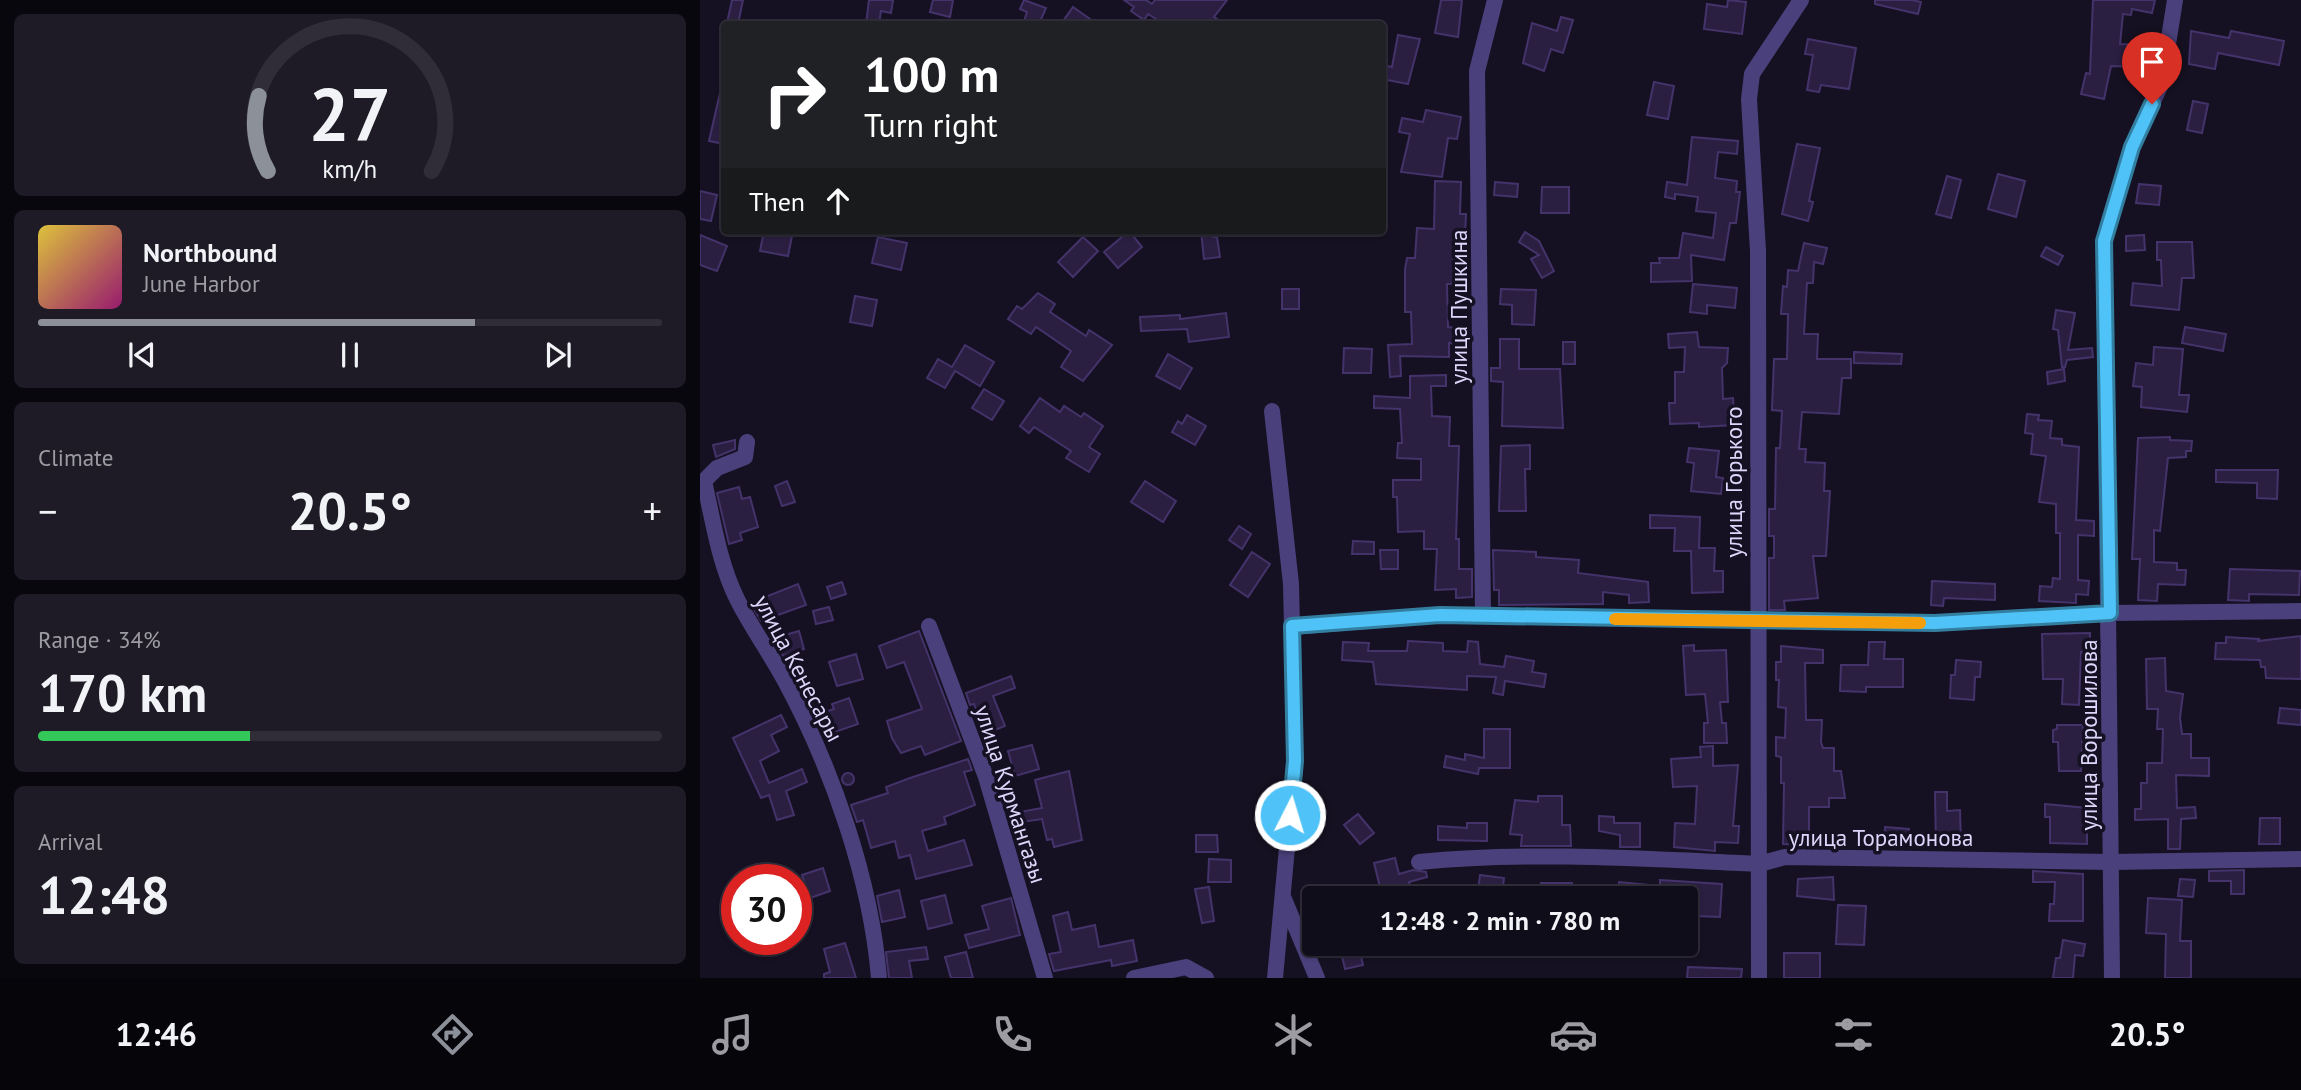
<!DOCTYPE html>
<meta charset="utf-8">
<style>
:root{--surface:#100d1a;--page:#1e1b27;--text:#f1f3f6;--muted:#9c9ca2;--line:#302d39;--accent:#8c9099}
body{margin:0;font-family:"PT Sans",sans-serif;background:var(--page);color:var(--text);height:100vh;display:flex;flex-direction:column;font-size:26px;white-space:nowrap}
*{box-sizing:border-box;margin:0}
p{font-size:23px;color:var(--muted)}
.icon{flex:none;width:38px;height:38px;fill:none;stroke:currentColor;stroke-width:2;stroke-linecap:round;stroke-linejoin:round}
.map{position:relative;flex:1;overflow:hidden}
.sheet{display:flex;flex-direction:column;gap:14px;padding:14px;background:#09070e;width:700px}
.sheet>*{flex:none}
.hud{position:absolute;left:21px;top:21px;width:665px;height:214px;border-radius:7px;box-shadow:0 2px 5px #0004,0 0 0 2px var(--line);background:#202124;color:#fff;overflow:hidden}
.speed{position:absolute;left:21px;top:864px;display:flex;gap:14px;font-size:35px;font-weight:700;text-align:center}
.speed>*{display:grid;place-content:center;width:91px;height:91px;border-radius:50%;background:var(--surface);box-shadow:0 2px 5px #0004,0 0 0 2px var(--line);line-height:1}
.speed .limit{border:10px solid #d22;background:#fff;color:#111}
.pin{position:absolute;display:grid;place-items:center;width:60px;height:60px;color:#fff;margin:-72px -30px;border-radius:50% 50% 50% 0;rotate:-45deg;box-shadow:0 0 7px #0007}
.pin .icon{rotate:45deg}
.me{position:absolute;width:77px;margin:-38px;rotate:5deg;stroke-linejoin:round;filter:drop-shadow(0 0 5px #0008)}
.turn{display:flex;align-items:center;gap:24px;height:147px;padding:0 28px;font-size:32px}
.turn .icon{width:91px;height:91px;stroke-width:2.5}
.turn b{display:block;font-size:49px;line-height:60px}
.then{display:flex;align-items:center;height:66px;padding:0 28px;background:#0003;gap:14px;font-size:26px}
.big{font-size:52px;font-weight:700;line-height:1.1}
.sheet .tile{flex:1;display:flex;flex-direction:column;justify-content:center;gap:10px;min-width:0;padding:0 24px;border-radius:10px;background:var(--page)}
.sheet .dial{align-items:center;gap:0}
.dial svg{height:182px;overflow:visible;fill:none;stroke:var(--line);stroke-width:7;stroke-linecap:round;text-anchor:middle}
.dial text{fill:var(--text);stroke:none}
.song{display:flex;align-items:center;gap:21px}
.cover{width:84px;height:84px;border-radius:10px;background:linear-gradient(135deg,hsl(50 70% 55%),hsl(320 70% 35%))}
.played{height:7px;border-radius:4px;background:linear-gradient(90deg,var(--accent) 70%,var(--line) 70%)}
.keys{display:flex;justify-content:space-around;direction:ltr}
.heat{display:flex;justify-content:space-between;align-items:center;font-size:38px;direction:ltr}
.charge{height:10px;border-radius:5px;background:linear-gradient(90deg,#34c759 34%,var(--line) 0)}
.trip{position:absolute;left:602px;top:886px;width:396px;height:70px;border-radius:7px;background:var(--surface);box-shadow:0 2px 5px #0004,0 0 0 2px var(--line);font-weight:700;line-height:70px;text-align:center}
.tab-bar{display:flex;height:112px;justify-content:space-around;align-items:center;background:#06050a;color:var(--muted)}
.tab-bar .icon{width:49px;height:49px}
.tab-bar .active{color:var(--accent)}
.tab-bar b{font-size:32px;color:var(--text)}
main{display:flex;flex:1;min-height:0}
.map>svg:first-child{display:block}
.building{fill:#2a1f41;stroke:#44336b;stroke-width:2}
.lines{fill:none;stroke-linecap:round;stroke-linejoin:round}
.minor{stroke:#4a417c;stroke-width:16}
.route-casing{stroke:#337fa1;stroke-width:18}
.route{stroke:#4fc3f7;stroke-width:12}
.slow{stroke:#f59e0b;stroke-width:12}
.labels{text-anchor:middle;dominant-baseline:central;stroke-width:7;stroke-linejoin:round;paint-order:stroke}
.street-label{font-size:23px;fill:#dfd6fb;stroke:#161122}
</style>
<main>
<section class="sheet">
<div class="tile dial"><svg viewBox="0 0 100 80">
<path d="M14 69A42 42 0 1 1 86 69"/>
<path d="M14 69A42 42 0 0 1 10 36" stroke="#8c9099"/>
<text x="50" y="56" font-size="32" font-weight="700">27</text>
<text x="50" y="72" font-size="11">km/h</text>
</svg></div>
<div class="tile">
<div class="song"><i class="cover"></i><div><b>Northbound</b><p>June Harbor</p></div></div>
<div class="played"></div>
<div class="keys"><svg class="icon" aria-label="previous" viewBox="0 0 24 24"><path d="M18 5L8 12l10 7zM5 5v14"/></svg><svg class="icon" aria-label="pause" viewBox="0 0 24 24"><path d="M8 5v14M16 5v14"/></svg><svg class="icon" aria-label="next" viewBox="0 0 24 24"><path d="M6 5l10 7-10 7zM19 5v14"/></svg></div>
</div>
<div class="tile"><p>Climate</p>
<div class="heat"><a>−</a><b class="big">20.5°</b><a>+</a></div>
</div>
<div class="tile"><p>Range · 34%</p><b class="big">170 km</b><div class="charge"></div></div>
<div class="tile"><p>Arrival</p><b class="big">12:48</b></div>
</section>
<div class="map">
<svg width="1601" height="978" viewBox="0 0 1601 978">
<rect width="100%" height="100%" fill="#161122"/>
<g class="building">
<polygon points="32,0 43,0 38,24 27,23"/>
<polygon points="169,0 193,0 191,13 181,11 179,24 166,24"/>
<polygon points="233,0 253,0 250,17 230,12"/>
<polygon points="324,0 346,8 339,24 324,21 327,12 320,9"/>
<polygon points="424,0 446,0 452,4 455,0 527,0 514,17 525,24 464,24 448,14 444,20 431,11 434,7"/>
<polygon points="741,0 762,0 758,37 735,33"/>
<polygon points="1028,0 1046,2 1042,34 1004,29 1007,4 1027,7"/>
<polygon points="1175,0 1212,0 1221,2 1218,14 1175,4"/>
<polygon points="1393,0 1455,0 1452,13 1432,9 1431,15 1423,14 1420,44 1450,45 1450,67 1411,66 1404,99 1381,94 1386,73 1390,74"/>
<polygon points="373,7 397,24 361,24"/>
<polygon points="861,17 873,20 863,53 851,49 844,71 823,63 832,23 857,31"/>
<polygon points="1491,31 1529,38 1531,31 1584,41 1579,65 1518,53 1515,69 1489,64"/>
<polygon points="698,35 720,39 708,84 682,79 682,65 692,67"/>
<polygon points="1108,39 1156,48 1149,89 1121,85 1119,92 1107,90 1113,55 1105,54"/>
<polygon points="954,82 974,86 968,119 947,115"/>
<polygon points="20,93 24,93 24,144 9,141"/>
<polygon points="1493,101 1508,104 1502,133 1487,130"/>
<polygon points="726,110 761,117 757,139 748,138 742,177 701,172 710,134 699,132 702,118 723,122"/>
<polygon points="992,137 1038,141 1037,154 1018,152 1015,178 1037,181 1036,192 1040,192 1036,223 1030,223 1024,260 991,255 992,281 951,282 951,263 960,263 959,258 979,258 983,233 1013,238 1016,213 996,211 998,197 975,194 975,199 965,197 967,182 987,185"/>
<polygon points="1097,144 1120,148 1109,201 1113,202 1108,221 1082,214"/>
<polygon points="1298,174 1325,181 1316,217 1288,209"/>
<polygon points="1247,176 1261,180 1251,218 1236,214"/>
<polygon points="735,181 761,182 760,214 766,214 764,260 753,259 752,284 747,284 748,327 757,328 756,344 749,343 749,357 700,356 701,376 690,377 688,345 712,344 711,312 705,312 705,269 707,258 715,258 717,228 734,229"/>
<polygon points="795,182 818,184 817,197 794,195"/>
<polygon points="1439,184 1461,186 1459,205 1436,203"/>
<polygon points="842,187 869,187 869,213 841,213"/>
<polygon points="0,191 17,195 11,221 0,219"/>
<polygon points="64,231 93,231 88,256 60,251"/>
<polygon points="429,231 442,247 418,268 404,252"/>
<polygon points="501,231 512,231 513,237 517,237 520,257 504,259"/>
<polygon points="825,232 839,241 854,271 842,278 831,259 839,255 819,242"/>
<polygon points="0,235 27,246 17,271 0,265"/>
<polygon points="1444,235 1445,250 1426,251 1426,236"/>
<polygon points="178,237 207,243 201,270 172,263"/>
<polygon points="383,237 398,251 373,277 358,262"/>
<polygon points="1457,242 1492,242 1494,278 1482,278 1479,310 1431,305 1433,283 1462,286 1461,260 1457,260"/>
<polygon points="1104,243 1127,248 1123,264 1114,262 1113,283 1107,283 1104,334 1118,334 1117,359 1151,359 1151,378 1142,378 1139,414 1102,412 1099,449 1106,449 1105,462 1125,463 1124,491 1130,491 1126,556 1113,556 1118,598 1084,601 1085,610 1069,610 1069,558 1074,558 1074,536 1069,536 1069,509 1075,509 1076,448 1080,448 1082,411 1072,410 1074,359 1087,359 1088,314 1081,314 1083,286 1087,287 1088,270 1098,271"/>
<polygon points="1346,247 1363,256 1358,265 1341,256"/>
<polygon points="993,284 1037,288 1035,308 1007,305 1007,314 990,312"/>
<rect x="582" y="289" width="17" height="20"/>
<polygon points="801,289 836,290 834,325 812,324 812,305 800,304"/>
<polygon points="338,293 355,304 350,312 386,336 389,330 412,345 383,381 361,367 371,351 336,327 331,334 308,319 317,306 322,309"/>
<polygon points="155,296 177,300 172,326 150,322"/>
<polygon points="1356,310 1375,313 1368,350 1392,348 1393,357 1367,360 1365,367 1362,367 1358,330 1353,329"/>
<polygon points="526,313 529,337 489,342 487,329 441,331 440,317 480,315 480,319"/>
<polygon points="1485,327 1526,334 1523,351 1482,343"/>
<polygon points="997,332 999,347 1028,348 1027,363 1022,368 1023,399 1033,398 1035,425 999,427 999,423 970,424 969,403 975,403 975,372 984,372 985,347 969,348 968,334"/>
<polygon points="800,339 819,339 819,369 860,369 863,428 802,426 803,382 791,381 791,368 800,368"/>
<rect x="863" y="342" width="12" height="22"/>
<polygon points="265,345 294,362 280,386 255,371 245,388 227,378 238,359 252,367"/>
<polygon points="1454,347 1483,349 1479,395 1489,395 1487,412 1441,407 1442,387 1433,386 1436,363 1453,365"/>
<polygon points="644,348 672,349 671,373 643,373"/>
<polygon points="1154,352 1202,354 1201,364 1154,363"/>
<polygon points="468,354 492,368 480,389 456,376"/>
<polygon points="1364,369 1365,381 1348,384 1347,372"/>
<polygon points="746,375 746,386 731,386 732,416 750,417 749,446 759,446 756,539 759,539 759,569 772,569 772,597 756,598 756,589 735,590 737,549 724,549 724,531 698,532 697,497 693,497 693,480 721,480 721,459 697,458 698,443 702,443 700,409 674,408 674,396 710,398 710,376"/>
<polygon points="284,389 304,401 292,420 272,408"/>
<polygon points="340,398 360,412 364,406 381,417 384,413 403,426 389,447 400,454 389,472 366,458 371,451 334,427 329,433 320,426"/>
<polygon points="1327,414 1339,415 1338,420 1352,421 1350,438 1362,439 1362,445 1379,447 1376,520 1394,521 1394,536 1378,535 1378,580 1389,581 1388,595 1376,594 1376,603 1339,601 1340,586 1352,587 1353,578 1360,579 1360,533 1356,533 1356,504 1339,502 1346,456 1331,454 1333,434 1325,433"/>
<polygon points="487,415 506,426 495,445 472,432 478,421 482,424"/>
<polygon points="1470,437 1470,440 1492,441 1491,451 1486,451 1486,457 1468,458 1460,531 1454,530 1454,562 1477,563 1477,570 1486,570 1485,585 1458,584 1457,601 1438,600 1440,559 1432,559 1438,438"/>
<polygon points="35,440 35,449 16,457 13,445"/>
<polygon points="830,445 830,469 825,469 826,511 799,511 801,446"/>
<polygon points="989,448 1019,451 1016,477 1023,478 1021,494 991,491 994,463 987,462"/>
<polygon points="1516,470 1578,470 1577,499 1557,498 1557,483 1516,482"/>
<polygon points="87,481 95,502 82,506 75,486"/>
<polygon points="445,481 476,501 463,522 431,502"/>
<polygon points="39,487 42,499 50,497 58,527 40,533 42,540 29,544 17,493"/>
<polygon points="950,515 1000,517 999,548 1015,548 1014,571 1023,571 1023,592 992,593 991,551 974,551 975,528 950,528"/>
<polygon points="539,526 551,534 542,549 529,540"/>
<polygon points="653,541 674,542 674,554 652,554"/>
<polygon points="680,550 698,550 698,569 681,569"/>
<polygon points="793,550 836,552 836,557 879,560 878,573 948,582 949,602 929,603 929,595 903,592 903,604 799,605 799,590 794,590"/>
<polygon points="552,552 570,564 548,597 530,585"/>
<polygon points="1530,569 1600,571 1599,595 1549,594 1549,601 1528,600"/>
<polygon points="1232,581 1295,584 1295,600 1244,598 1243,606 1231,605"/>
<polygon points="142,582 146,594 131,599 127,587"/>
<polygon points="98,584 106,605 61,621 52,606 66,601 65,597"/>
<polygon points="129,607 133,620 116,624 113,611"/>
<polygon points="99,631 104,649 83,656 75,638"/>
<polygon points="219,631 261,741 225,755 221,746 201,753 192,738 187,721 222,709 204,662 187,668 179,646"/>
<polygon points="1390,633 1390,652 1381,652 1379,705 1362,704 1363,679 1343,679 1342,634"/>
<polygon points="1601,636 1601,679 1566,678 1565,667 1561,667 1560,660 1515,659 1516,643 1526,643 1526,637 1559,639 1558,641"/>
<polygon points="708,641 743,643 743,651 767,652 768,641 778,642 780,664 804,667 806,656 834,661 832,672 846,674 844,687 805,681 803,695 793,693 796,677 767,676 767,690 676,684 673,662 642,660 643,642 669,643 668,651 707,651"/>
<polygon points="1169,642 1185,642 1184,659 1203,659 1203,687 1166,687 1166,692 1140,691 1141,665 1168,665"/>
<polygon points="994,645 994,651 1026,650 1028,702 1020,702 1022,723 1026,723 1027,743 1004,743 1004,723 1008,723 1005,694 986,695 983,646"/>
<polygon points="1081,646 1123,650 1123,663 1105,663 1106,720 1122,720 1121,742 1123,748 1134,748 1134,771 1141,771 1145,798 1129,798 1129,807 1109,807 1109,843 1140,843 1140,847 1083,844 1084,783 1081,783 1081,757 1076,756 1076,737 1085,738 1086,708 1078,707 1079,680 1076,680 1076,662 1081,662"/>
<polygon points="156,654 163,679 137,686 129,662"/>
<polygon points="1465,658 1466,691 1483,694 1480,718 1482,734 1491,734 1491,758 1509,758 1509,776 1476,775 1477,808 1495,807 1496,818 1481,819 1480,849 1468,849 1468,819 1435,820 1435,809 1441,809 1441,783 1447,783 1447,763 1462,763 1463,729 1457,729 1458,709 1447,709 1446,659"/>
<polygon points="1256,660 1281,662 1280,677 1275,677 1274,700 1250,698 1251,675 1255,675"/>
<polygon points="311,676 315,688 293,696 305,726 285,734 274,704 270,705 266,693"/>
<polygon points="149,698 158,724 135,732 128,711 134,709 132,704"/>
<polygon points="1580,708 1601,710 1601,725 1578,723"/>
<polygon points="81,715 87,727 71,735 79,751 60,761 69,783 102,769 107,782 86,791 94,815 77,820 69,795 61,798 33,738"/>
<polygon points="1357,725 1383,725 1381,771 1359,771 1358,742 1353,742 1353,730 1357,729"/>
<polygon points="784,729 810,729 810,768 779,768 778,774 744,767 746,756 765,760 765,754 784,758"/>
<polygon points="332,745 339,769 315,776 308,751"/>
<polygon points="1013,746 1013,766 1038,765 1033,826 1039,826 1038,843 1015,842 1015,851 974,847 975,823 995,824 997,786 973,787 971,759 1001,757 1000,747"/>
<polygon points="268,759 272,770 264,772 275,805 244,817 246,824 222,831 228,851 264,840 272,865 216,879 210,855 199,858 195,841 171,848 163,820 157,822 151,805 188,793 186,787 210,778"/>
<polygon points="369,771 382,840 354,847 352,839 347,840 342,819 315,823 314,813 342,808 335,780"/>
<circle cx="148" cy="779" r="6"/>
<polygon points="1235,792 1247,792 1247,811 1260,810 1261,845 1236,846"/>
<polygon points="838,796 862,796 862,825 870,825 871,846 821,846 822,835 810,834 815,800 838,802"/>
<polygon points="1345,804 1387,808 1387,844 1350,843 1350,817 1345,817"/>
<polygon points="658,814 674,833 660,844 644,825"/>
<polygon points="899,816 914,817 914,823 940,823 940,847 920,847 920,835 899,831"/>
<polygon points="1560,818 1580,818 1580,844 1559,844"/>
<polygon points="767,823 787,823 787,841 738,840 738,826 767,828"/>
<polygon points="1185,827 1209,829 1208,845 1184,843"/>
<polygon points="496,835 517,835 518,852 496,852"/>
<polygon points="695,858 699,874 713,870 726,872 727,877 709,882 711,891 690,897 687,886 680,887 674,863"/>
<polygon points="509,859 531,860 531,882 508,882"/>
<polygon points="123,868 130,891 110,898 102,875"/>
<polygon points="1544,870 1544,894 1531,894 1531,881 1509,881 1509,871"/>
<polygon points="1333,871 1383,874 1383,921 1349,921 1350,904 1354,904 1355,882 1333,882"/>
<polygon points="780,875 804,878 802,895 778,892"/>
<polygon points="1133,877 1134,900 1097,896 1098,879"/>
<polygon points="1480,879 1495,880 1493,897 1478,896"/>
<polygon points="960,880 1022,884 1020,917 996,916 997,902 985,902 985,898 918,898 919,882 960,886"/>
<polygon points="841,883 872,883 873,898 841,898"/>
<polygon points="733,885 747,887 745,898 731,898"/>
<polygon points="509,887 514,921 502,923 495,889"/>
<polygon points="199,890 205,917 182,922 177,896"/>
<polygon points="245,895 252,923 228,929 221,901"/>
<polygon points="311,898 320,935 269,948 265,935 289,929 282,906"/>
<polygon points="1448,898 1482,900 1480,941 1491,941 1491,978 1465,978 1466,934 1446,933"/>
<polygon points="1138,905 1166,906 1164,945 1136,944"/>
<polygon points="368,912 372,930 395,925 399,947 433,940 437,961 412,966 411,960 354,971 349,954 361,952 353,916"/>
<polygon points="1363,940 1385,944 1383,956 1375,955 1373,978 1353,978 1356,958 1360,958"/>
<polygon points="145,943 156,978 124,978 124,974 130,972 124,949"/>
<polygon points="639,943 658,943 663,965 645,969"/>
<polygon points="226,947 228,959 209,961 212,978 189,978 186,952"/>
<polygon points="266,952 273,978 251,978 245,957"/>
<rect x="1084" y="953" width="36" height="25"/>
<polygon points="988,967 1042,969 1041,978 987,978"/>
</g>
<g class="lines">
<g class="minor">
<polyline points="572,411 591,584 595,761 575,978"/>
<path d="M 47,442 L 45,457 L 17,468 L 4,481 C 13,520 19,563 37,599 C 51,627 70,653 85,681 C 132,768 171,879 179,978"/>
<polyline points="783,616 777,71 795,0"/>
<polyline points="229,626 286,777 345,978"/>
<polyline points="592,627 740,615 1235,623 1410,613 1601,611"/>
<path d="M 719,862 C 833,851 945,859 1059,864 L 1085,857 L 1411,862 L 1601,859"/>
<polyline points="584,899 617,978"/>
<polyline points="434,978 486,967 506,978"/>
<polyline points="1059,978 1058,251 1049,99 1052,74 1101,0"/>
<polyline points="1412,978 1404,241 1432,147 1462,82 1475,0"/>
</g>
</g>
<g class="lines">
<defs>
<polyline id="route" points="590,815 595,761 592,626 740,615 1235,623 1410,613 1404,241 1432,147 1452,104"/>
</defs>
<use href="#route" class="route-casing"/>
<use href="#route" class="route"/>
<polyline class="slow" points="915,619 1220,623"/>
</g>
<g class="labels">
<g class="street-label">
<text transform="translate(758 307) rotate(-90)">улица Пушкина</text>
<text transform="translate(1033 482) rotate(-90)">улица Горького</text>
<text transform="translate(99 668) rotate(62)">улица Кенесары</text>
<text transform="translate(1388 735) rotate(-90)">улица Ворошилова</text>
<text transform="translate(311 794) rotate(72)">улица Курмангазы</text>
<text x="1181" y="837">улица Торамонова</text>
</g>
</g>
</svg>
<div class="speed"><div class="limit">30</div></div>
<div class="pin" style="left:1452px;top:104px;background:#d93025"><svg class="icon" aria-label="arrive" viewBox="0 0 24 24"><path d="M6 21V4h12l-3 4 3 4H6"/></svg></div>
<svg class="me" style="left:590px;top:815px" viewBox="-20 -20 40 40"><circle r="17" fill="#4fc3f7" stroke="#fff" stroke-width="3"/><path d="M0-11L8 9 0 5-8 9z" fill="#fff"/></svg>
<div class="trip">12:48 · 2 min · 780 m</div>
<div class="hud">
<div class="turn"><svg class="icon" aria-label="right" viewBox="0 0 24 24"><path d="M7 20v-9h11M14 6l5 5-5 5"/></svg><div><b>100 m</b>Turn right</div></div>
<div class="then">Then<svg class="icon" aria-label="ahead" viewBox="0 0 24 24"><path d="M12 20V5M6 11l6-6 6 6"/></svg></div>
</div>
</div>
</main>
<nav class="tab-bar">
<b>12:46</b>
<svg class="icon active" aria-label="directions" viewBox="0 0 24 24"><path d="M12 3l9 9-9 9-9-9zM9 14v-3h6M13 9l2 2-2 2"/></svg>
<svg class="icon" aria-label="music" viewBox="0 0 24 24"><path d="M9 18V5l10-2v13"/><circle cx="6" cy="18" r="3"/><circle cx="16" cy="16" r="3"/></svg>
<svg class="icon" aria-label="phone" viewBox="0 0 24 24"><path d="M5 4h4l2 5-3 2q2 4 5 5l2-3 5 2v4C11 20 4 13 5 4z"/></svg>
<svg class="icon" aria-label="climate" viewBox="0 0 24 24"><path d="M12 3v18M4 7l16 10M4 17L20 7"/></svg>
<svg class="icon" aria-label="car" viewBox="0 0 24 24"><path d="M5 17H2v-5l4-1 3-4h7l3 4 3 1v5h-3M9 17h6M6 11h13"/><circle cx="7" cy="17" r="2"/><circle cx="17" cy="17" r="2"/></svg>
<svg class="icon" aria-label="filters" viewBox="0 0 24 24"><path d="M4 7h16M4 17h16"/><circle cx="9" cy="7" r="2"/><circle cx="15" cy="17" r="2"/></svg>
<b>20.5°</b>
</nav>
